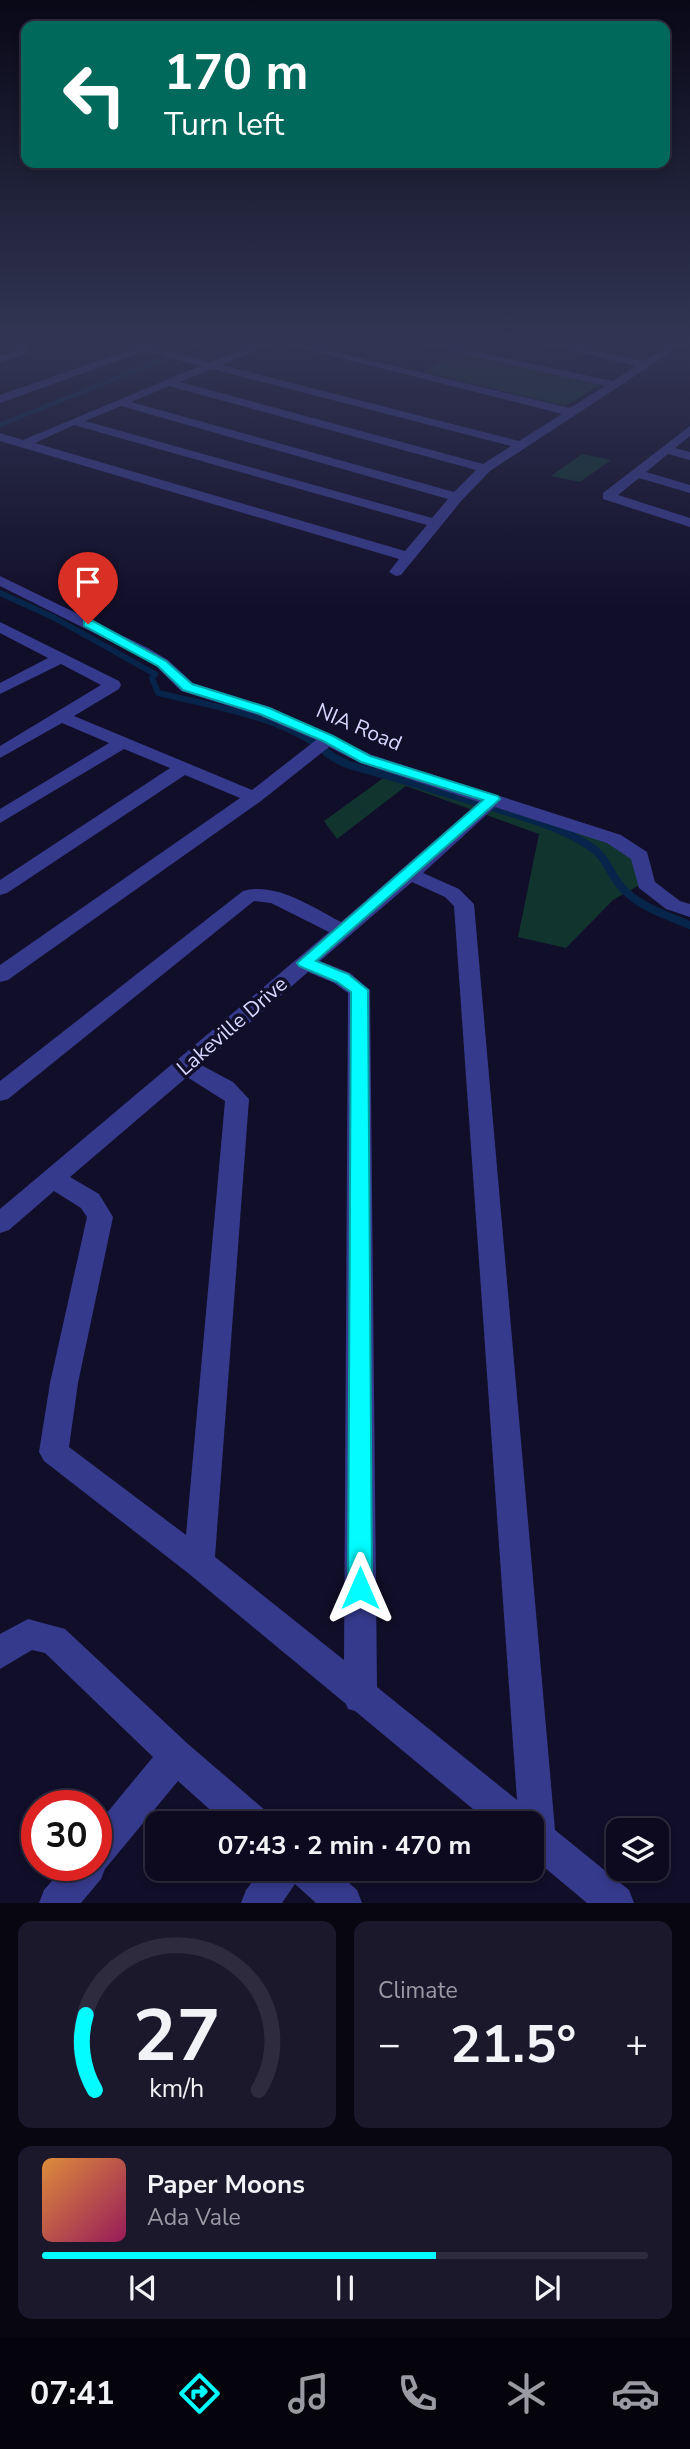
<!DOCTYPE html>
<meta charset="utf-8">
<style>
:root{--surface:#0d0a1f;--page:#1b182c;--text:#f1f3f6;--muted:#9a9aa4;--line:#2d2b3d;--accent:#03fcff}
body{margin:0;font-family:"Nunito Sans",sans-serif;background:var(--page);color:var(--text);height:100vh;display:flex;flex-direction:column;font-size:26px;white-space:nowrap}
*{box-sizing:border-box;margin:0}
p{font-size:23px;color:var(--muted)}
.icon{flex:none;width:38px;height:38px;fill:none;stroke:currentColor;stroke-width:2;stroke-linecap:round;stroke-linejoin:round}
.map{position:relative;height:1903px;overflow:hidden}
.panel{display:flex;flex-direction:column;gap:18px;padding:18px;background:#070611;flex:1}
.panel>*{flex:none}
.banner{position:absolute;left:21px;top:21px;width:649px;height:147px;border-radius:14px;box-shadow:0 4px 10px #0003,0 0 0 2px var(--line);background:#00695c;color:#fff;overflow:hidden}
.fabs{position:absolute;left:606px;top:1818px;display:grid;gap:14px}
.fabs a{display:grid;place-items:center;width:63px;height:63px;border-radius:14px;background:var(--surface);box-shadow:0 4px 10px #0003,0 0 0 2px var(--line);font-size:35px}
.speed{position:absolute;left:21px;top:1790px;display:flex;gap:14px;font-size:35px;font-weight:700;text-align:center}
.speed>*{display:grid;place-content:center;width:91px;height:91px;border-radius:50%;background:var(--surface);box-shadow:0 4px 10px #0003,0 0 0 2px var(--line);line-height:1}
.speed .limit{border:10px solid #d22;background:#fff;color:#111}
.pin{position:absolute;display:grid;place-items:center;width:60px;height:60px;color:#fff;margin:-72px -30px;border-radius:50% 50% 50% 0;rotate:-45deg;box-shadow:0 0 7px #0007}
.pin .icon{rotate:45deg}
.me{position:absolute;width:77px;margin:-38px;rotate:0deg;stroke-linejoin:round;filter:drop-shadow(0 0 5px #0008)}
.turn{display:flex;align-items:center;gap:24px;height:147px;padding:0 28px;font-size:32px}
.turn .icon{width:91px;height:91px;stroke-width:2.5}
.turn b{display:block;font-size:49px;line-height:60px}
.big{font-size:52px;font-weight:700;line-height:1.1}
.panel .card{flex:1;display:flex;flex-direction:column;justify-content:center;gap:10px;min-width:0;padding:0 24px;border-radius:14px;background:var(--page)}
.panel .dial{align-items:center;gap:0}
.dial svg{height:182px;overflow:visible;fill:none;stroke:var(--line);stroke-width:7;stroke-linecap:round;text-anchor:middle}
.dial text{fill:var(--text);stroke:none}
.song{display:flex;align-items:center;gap:21px}
.cover{width:84px;height:84px;border-radius:10px;background:linear-gradient(135deg,hsl(30 70% 55%),hsl(330 70% 35%))}
.played{height:7px;border-radius:4px;background:linear-gradient(90deg,var(--accent) 65%,var(--line) 65%)}
.keys{display:flex;justify-content:space-around;direction:ltr}
.heat{display:flex;justify-content:space-between;align-items:center;font-size:38px;direction:ltr}
.panel .tiles{flex:1;display:grid;gap:18px;grid-template-columns:1fr 1fr}
.card:last-child{grid-column:span 2}
.trip{position:absolute;left:145px;top:1811px;width:399px;height:70px;border-radius:14px;background:var(--surface);box-shadow:0 4px 10px #0003,0 0 0 2px var(--line);font-weight:700;line-height:70px;text-align:center}
.tabs{display:flex;height:112px;justify-content:space-around;align-items:center;background:#05040c;color:var(--muted)}
.tabs .icon{width:49px;height:49px}
.tabs .current{color:var(--accent)}
.tabs b{font-size:32px;color:var(--text)}
.map>svg:first-child{display:block}
.green{fill:#11342f}
.lines{fill:none;stroke-linecap:round;stroke-linejoin:round}
.stream-far2{stroke:#07254a;stroke-width:4.5}
.stream-far1{stroke:#07254a;stroke-width:6}
.stream{stroke:#07254a;stroke-width:8}
.street{fill:#363a8c;fill-rule:evenodd}
.route{fill:#03fcff;stroke:#02a4a6;stroke-width:2}
.labels{text-anchor:middle;dominant-baseline:central;stroke-width:7;stroke-linejoin:round;paint-order:stroke}
.street-label{font-size:21px;fill:#d8d7ff;stroke:#110e29}
</style>
<div class="map">
<svg width="690" height="1903" viewBox="0 0 690 1903">
<rect width="100%" height="100%" fill="#110e29"/>
<g class="green">
<polygon points="460,353 602,384 565,406 423,372"/>
<polygon points="582,454 611,460 580,482 551,476"/>
<polygon points="400,766 573,820 637,862 647,881 613,900 566,948 518,937 539,834 406,786 337,839 324,821"/>
</g>
<g class="lines">
<polyline class="stream-far2" points="0,425 204,343"/>
<path class="stream-far1" d="M 0,593 L 53,617 L 155,674 L 152,678 L 158,693 C 216,707 280,716 328,753"/>
<g class="stream">
<path d="M 326,752 C 345,767 363,768 385,775 C 417,784 448,794 479,803"/>
<path d="M 495,808 C 529,819 566,828 595,850 C 607,859 610,874 620,885 C 636,906 666,915 690,925"/>
</g>
<g class="street">
<polygon points="22,343 32,343 24,355 0,362 0,355 16,351"/>
<path d="M 258,343 L 271,343 L 222,365 L 519,441 L 562,414 L 281,343 L 298,343 L 570,408 L 605,386 L 416,343 L 434,343 L 613,381 L 636,366 L 541,343 L 559,343 L 644,361 L 673,343 L 685,343 L 490,471 L 462,500 L 401,575 L 396,576 L 389,572 L 399,559 L 0,441 L 0,433 L 23,440 L 200,366 L 145,351 L 0,403 L 0,395 L 144,345 L 210,362 ZM 212,369 L 511,446 L 483,464 L 180,382 ZM 169,386 L 476,470 L 454,492 L 131,402 ZM 121,406 L 448,499 L 432,518 L 85,421 ZM 74,425 L 427,525 L 405,551 L 35,443 Z"/>
<polygon points="690,426 690,436 675,448 690,452 690,460 668,454 646,472 690,485 690,493 639,478 618,495 690,518 690,527 603,499 603,493"/>
<path d="M 0,576 L 148,648 L 168,660 L 193,683 L 270,707 L 372,755 L 621,835 L 647,852 L 655,882 L 680,901 L 690,904 L 690,917 L 666,909 L 639,888 L 631,859 L 607,843 L 495,807 L 423,873 L 459,889 L 474,904 L 555,1830 L 629,1890 L 634,1903 L 587,1903 L 532,1857 L 532,1824 L 491,1824 L 355,1711 L 348,1709 L 346,1704 L 188,1573 L 44,1461 L 39,1452 L 50,1383 L 87,1217 L 81,1208 L 54,1191 L 9,1230 L 0,1233 L 0,1209 L 329,932 L 271,903 L 254,901 L 8,1099 L 0,1101 L 0,1081 L 243,891 C 277,882 311,907 341,922 L 479,802 L 360,763 L 329,747 L 261,801 L 8,980 L 0,982 L 0,965 L 240,798 L 185,775 L 7,893 L 0,895 L 0,880 L 170,768 L 124,749 L 0,823 L 0,809 L 109,743 L 62,723 L 0,758 L 0,746 L 101,685 L 61,664 L 0,694 L 0,683 L 48,658 L 0,633 L 0,622 L 119,681 L 121,685 L 119,689 L 74,716 L 252,790 L 316,740 L 258,715 L 181,691 L 156,666 L 136,654 L 0,586 ZM 412,882 L 445,897 L 454,906 L 517,1800 L 377,1687 L 370,990 L 350,973 L 320,961 ZM 308,972 L 334,983 L 348,993 L 344,1660 L 215,1557 L 249,1099 L 233,1082 L 201,1065 ZM 187,1077 L 225,1101 L 186,1535 L 69,1447 L 78,1383 L 113,1217 L 99,1194 L 70,1177 Z"/>
<polygon points="28,1619 65,1629 188,1744 266,1811 271,1824 226,1824 178,1781 105,1869 101,1879 81,1903 39,1903 44,1890 65,1866 96,1866 96,1826 153,1757 45,1653 32,1650 0,1669 0,1634"/>
<polygon points="262,1869 333,1869 357,1890 362,1903 316,1903 295,1884 282,1903 241,1903 246,1890"/>
</g>
</g>
<linearGradient id="sky" x2="0" y2="1"><stop stop-color="#090817"/><stop offset="0.56" stop-color="#323654"/><stop offset="1" stop-color="#323654" stop-opacity="0"/></linearGradient>
<rect width="690" height="609" fill="url(#sky)"/>
<polygon class="route" points="84,621 93,621 166,661 192,684 269,708 333,736 370,756 498,796 500,799 316,961 348,974 368,990 372,1588 369,1596 360,1599 352,1596 348,1588 351,992 337,982 299,966 297,963 483,800 361,762 323,741 260,714 183,690 158,666 84,626"/>
<g class="labels">
<g class="street-label">
<text transform="translate(359 727) rotate(23)">NIA Road</text>
<text transform="translate(232 1026) rotate(-41)">Lakeville Drive</text>
</g>
</g>
</svg>
<div class="fabs">
<a><svg class="icon" aria-label="layers" viewBox="0 0 24 24"><path d="M12 4l9 5-9 5-9-5zM3 14l9 5 9-5"/></svg></a>
</div>
<div class="speed"><div class="limit">30</div></div>
<div class="pin" style="left:88px;top:624px;background:#d93025"><svg class="icon" aria-label="arrive" viewBox="0 0 24 24"><path d="M6 21V4h12l-3 4 3 4H6"/></svg></div>
<svg class="me" style="left:360px;top:1588px" viewBox="-20 -20 40 40"><path d="M0-17L14 15 0 8-14 15z" fill="#03fcff" stroke="#fff" stroke-width="4"/></svg>
<div class="trip">07:43 · 2 min · 470 m</div>
<div class="banner">
<div class="turn"><svg class="icon" aria-label="left" viewBox="0 0 24 24"><path d="M17 20v-9H6M10 6l-5 5 5 5"/></svg><div><b>170 m</b>Turn left</div></div>
</div>
</div>
<section class="panel">
<div class="tiles">
<div class="card dial"><svg viewBox="0 0 100 80">
<path d="M14 69A42 42 0 1 1 86 69"/>
<path d="M14 69A42 42 0 0 1 10 36" stroke="#03fcff"/>
<text x="50" y="56" font-size="32" font-weight="700">27</text>
<text x="50" y="72" font-size="11">km/h</text>
</svg></div>
<div class="card"><p>Climate</p>
<div class="heat"><a>−</a><b class="big">21.5°</b><a>+</a></div>
</div>
<div class="card">
<div class="song"><i class="cover"></i><div><b>Paper Moons</b><p>Ada Vale</p></div></div>
<div class="played"></div>
<div class="keys"><svg class="icon" aria-label="previous" viewBox="0 0 24 24"><path d="M18 5L8 12l10 7zM5 5v14"/></svg><svg class="icon" aria-label="pause" viewBox="0 0 24 24"><path d="M8 5v14M16 5v14"/></svg><svg class="icon" aria-label="next" viewBox="0 0 24 24"><path d="M6 5l10 7-10 7zM19 5v14"/></svg></div>
</div>
</div>
</section>
<nav class="tabs">
<b>07:41</b>
<svg class="icon current" aria-label="directions" viewBox="0 0 24 24"><path d="M12 3l9 9-9 9-9-9zM9 14v-3h6M13 9l2 2-2 2"/></svg>
<svg class="icon" aria-label="music" viewBox="0 0 24 24"><path d="M9 18V5l10-2v13"/><circle cx="6" cy="18" r="3"/><circle cx="16" cy="16" r="3"/></svg>
<svg class="icon" aria-label="phone" viewBox="0 0 24 24"><path d="M5 4h4l2 5-3 2q2 4 5 5l2-3 5 2v4C11 20 4 13 5 4z"/></svg>
<svg class="icon" aria-label="climate" viewBox="0 0 24 24"><path d="M12 3v18M4 7l16 10M4 17L20 7"/></svg>
<svg class="icon" aria-label="car" viewBox="0 0 24 24"><path d="M5 17H2v-5l4-1 3-4h7l3 4 3 1v5h-3M9 17h6M6 11h13"/><circle cx="7" cy="17" r="2"/><circle cx="17" cy="17" r="2"/></svg>
</nav>
